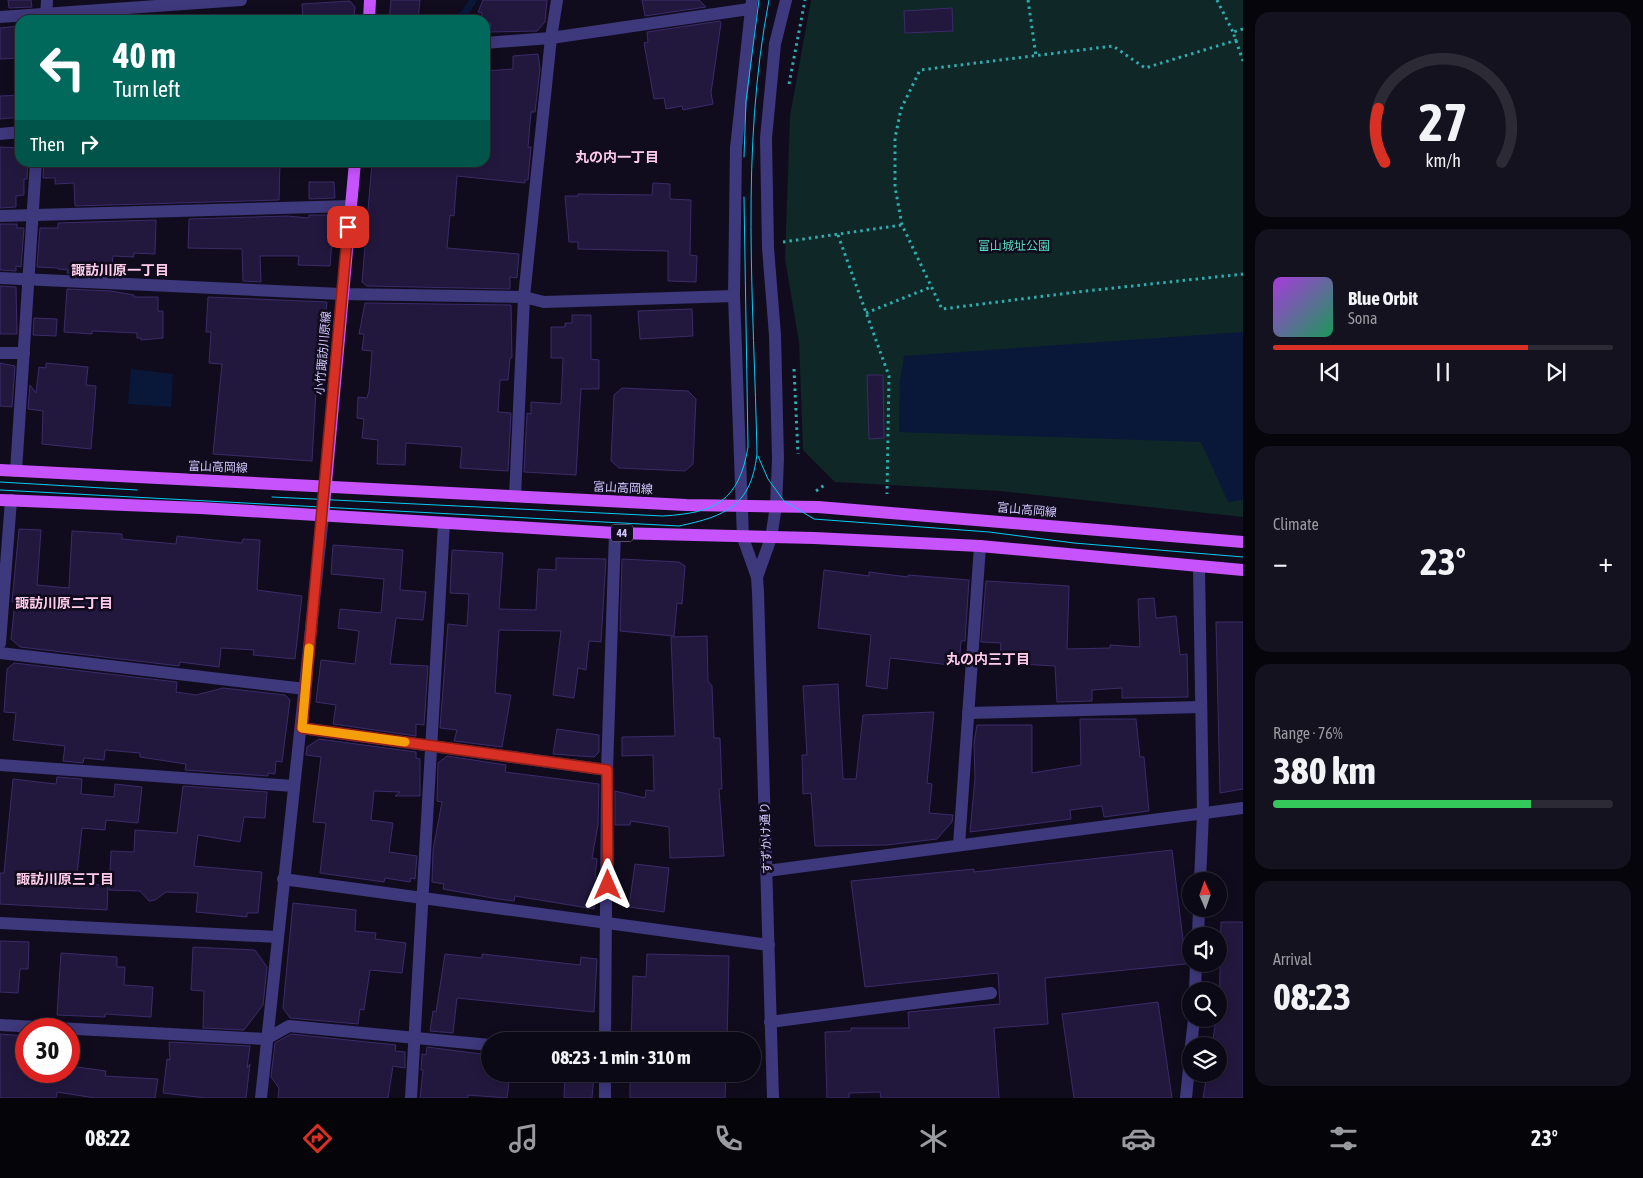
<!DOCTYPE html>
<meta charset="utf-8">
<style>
:root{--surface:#0c0916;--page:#15121f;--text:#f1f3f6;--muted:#9a9aa1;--line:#2c2a35;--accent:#d93025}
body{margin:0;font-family:"Asap Condensed","Noto Sans JP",sans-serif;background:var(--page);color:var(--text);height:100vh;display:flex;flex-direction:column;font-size:19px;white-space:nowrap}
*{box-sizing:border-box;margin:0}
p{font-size:16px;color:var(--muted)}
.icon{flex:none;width:28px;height:28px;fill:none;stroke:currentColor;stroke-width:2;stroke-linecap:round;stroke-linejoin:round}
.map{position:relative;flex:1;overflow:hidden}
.sheet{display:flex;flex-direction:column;gap:12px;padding:12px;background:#07050c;width:400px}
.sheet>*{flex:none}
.banner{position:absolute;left:15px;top:15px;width:475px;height:152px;border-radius:15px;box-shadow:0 2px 12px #0003,0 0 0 1px var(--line);background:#00695c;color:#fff;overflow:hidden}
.needle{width:32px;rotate:358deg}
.fabs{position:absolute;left:1182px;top:872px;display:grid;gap:10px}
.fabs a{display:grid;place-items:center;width:45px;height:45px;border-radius:50%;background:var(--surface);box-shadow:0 2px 12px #0003,0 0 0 1px var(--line);font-size:25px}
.speed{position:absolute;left:15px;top:1018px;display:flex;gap:10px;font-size:25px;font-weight:700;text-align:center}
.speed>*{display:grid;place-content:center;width:65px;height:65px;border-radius:50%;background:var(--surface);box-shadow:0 2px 12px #0003,0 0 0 1px var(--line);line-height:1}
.speed .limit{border:8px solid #d22;background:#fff;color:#111}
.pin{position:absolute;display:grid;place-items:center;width:42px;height:42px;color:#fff;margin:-21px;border-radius:10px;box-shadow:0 2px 8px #0006}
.me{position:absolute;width:55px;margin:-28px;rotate:0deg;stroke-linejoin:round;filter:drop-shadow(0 0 4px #0008)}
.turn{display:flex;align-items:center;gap:18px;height:105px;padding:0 15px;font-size:22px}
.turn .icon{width:65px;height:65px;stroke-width:2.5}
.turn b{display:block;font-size:35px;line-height:42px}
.then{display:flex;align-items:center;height:48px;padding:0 15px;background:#0003;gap:10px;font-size:19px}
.big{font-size:38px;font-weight:700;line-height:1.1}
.sheet .card{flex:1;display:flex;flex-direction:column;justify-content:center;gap:8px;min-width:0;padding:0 18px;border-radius:15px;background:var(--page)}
.sheet .dial{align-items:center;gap:0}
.dial svg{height:130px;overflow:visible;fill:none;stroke:var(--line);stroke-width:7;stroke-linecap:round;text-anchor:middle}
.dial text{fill:var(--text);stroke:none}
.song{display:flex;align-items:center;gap:15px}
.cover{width:60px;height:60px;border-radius:8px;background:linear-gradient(135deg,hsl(280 70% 55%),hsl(150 70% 35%))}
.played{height:5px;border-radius:2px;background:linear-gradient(90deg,var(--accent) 75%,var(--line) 75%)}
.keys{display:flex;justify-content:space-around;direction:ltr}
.heat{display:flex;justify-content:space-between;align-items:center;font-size:28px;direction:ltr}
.charge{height:8px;border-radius:4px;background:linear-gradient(90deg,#34c759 76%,var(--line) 0)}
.trip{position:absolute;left:481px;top:1032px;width:280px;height:50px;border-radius:25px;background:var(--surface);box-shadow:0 2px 12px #0003,0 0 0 1px var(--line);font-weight:700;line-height:50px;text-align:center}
.tabs{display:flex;height:80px;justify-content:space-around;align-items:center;background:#050409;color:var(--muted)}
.tabs .icon{width:35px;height:35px}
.tabs .current{color:var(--accent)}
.tabs b{font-size:22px;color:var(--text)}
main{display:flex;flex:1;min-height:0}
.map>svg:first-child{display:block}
.green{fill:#0f2727}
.water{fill:#091839}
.building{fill:#22183e;stroke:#3b2b69}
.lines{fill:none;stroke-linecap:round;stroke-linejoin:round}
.path{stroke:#2facac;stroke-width:3;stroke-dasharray:2.5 4;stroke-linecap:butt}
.minor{stroke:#3e387c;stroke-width:12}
.major{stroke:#c653fc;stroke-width:12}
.tram{stroke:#04cbef;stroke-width:1}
.route-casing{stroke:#8d1f18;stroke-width:12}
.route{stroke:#d93025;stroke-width:9}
.slow{stroke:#f59e0b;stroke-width:9}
.labels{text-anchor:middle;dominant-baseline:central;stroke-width:5;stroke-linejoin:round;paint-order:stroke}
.shield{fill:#100c1d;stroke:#9890ba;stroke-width:1}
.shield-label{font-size:11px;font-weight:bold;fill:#d2c9fe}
.park-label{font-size:12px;fill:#58dcc2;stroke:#100c1d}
.street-label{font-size:12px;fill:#d2c9fe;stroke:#100c1d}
.neighbourhood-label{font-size:14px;font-weight:bold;fill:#fecbe9;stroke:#100c1d}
</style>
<main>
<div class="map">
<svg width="1243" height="1098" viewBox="0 0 1243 1098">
<rect width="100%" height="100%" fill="#100c1d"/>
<polygon class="green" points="811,0 1243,0 1243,517 1000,491 835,482 803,450 799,342 785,259 790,116"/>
<g class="water">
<path d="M 469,0 L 477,0 C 470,15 463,20 447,20 L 461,12 Z"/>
<polygon points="1243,332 1243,500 1228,502 1201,442 899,432 900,381 904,356"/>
<polygon points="131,369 173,374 171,407 128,404"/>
</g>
<g class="building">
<polygon points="8,0 31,0 32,7 9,8"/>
<polygon points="391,0 420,0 418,20 389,20"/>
<polygon points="483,0 547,0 545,22 537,31 490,32 491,23 481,20 482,13 478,12"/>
<polygon points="642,0 699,0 706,7 645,16"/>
<polygon points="350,1 355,7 354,20 303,20 302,4"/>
<polygon points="952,8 953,31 905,33 904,11"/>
<polygon points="720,21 721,23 711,93 713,104 683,110 682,106 666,109 664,98 654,99 644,43 648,42 647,32"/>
<polygon points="18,26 20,58 0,59 0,28"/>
<polygon points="538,54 540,69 535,112 531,112 528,147 531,147 528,180 525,180 525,183 457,176 454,216 450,215 447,248 519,254 517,278 510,277 510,289 367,286 362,282 372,162 485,162 485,71 513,69 513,56"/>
<polygon points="20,95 20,117 0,119 0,96"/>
<polygon points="0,147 20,148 20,162 28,162 27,179 24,179 24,195 16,196 16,207 0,208"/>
<polygon points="44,162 109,162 109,166 175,162 280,162 279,200 75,206 74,183 55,184 55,178 43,178"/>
<polygon points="309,182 334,182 335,198 309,199"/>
<polygon points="653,183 670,184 670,199 691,200 690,255 697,256 696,282 668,281 668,251 578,249 578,242 569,242 565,196 578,196 578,194 652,195"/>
<polygon points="309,215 334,215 330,266 298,265 299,256 260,256 261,282 243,281 242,249 188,248 189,219 287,216 309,218"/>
<polygon points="156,220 155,254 134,253 134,257 113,256 111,275 67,273 68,270 58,269 58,268 37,267 40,228 58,228 58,223"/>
<polygon points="0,224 17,224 17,228 24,228 21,267 16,266 16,271 0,270"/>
<polygon points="0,286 16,287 17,334 0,334"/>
<polygon points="67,289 111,291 134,295 134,297 158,297 158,311 163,311 163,338 141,340 141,338 137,338 137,333 92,331 92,334 64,332"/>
<polygon points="208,297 327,302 320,373 317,373 312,461 213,454 222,364 209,363 211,332 206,332"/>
<polygon points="365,303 511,305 512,358 510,358 508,380 500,380 498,412 511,413 508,471 460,468 462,447 406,443 405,465 377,464 378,440 362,438 364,419 357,418 358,397 367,398 369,391 372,351 362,350 364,334 359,334"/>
<polygon points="692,309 693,336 640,339 638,311"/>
<polygon points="572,315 591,315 591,359 599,360 599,389 581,389 576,475 524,472 527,413 531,414 531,402 561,404 563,358 551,358 551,327 565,327 565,323 572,323"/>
<polygon points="34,318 57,319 56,336 33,335"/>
<polygon points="0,363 15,366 12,407 0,406"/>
<polygon points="46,363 88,367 86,385 96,386 91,449 42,444 43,411 28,409 30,385 36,393 39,367 46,368"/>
<polygon points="867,375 883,375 884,438 869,439"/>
<polygon points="622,388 688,391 696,399 693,464 685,471 619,468 611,461 614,395"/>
<polygon points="19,529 41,530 37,585 69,588 72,531 122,534 122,539 176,544 177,536 242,543 243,539 260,540 257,590 302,596 295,659 253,655 254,650 221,648 219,667 180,662 179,666 20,647 11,639 15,602 12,602"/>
<polygon points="333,545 403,550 400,590 426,592 423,620 396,618 390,664 428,666 424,725 416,724 416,736 333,724 336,705 316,702 321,660 355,664 359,631 338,628 340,609 381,613 384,579 331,574"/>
<polygon points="452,550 503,553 499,609 536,610 538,569 556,570 556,558 606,559 601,642 589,641 586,670 578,668 574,698 553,695 561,631 499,630 495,693 511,695 502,747 454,741 457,730 440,728 448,624 467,626 469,594 450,593"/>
<polygon points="622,559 679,562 685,566 682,604 677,603 674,636 620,631"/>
<polygon points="824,570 869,576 869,572 908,577 908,575 969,580 965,641 961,641 959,666 890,658 887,689 866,686 871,635 818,628"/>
<polygon points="986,581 1069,586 1067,649 1110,648 1110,645 1140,647 1138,599 1154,598 1156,618 1176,616 1180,655 1187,654 1188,697 1122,698 1122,688 1092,690 1092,701 1057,702 1055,666 1019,664 1019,655 1000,654 1001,643 981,642"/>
<polygon points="1216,622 1243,622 1243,789 1220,793"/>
<polygon points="707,636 708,681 712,686 714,738 720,738 722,789 719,789 724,856 670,858 669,827 631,821 630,825 615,825 615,791 645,798 646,790 654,791 653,755 622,756 622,737 675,736 671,637"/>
<polygon points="14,663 177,682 176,692 196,695 223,688 285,695 290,700 282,762 276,761 275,774 268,773 268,776 185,770 186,764 140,757 140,753 105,750 104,760 84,758 83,763 63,761 65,746 13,740 16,713 4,712 7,669"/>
<polygon points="838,684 843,779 856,779 863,715 934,712 927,783 932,784 929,813 953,815 952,822 937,839 887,845 815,846 811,793 803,794 802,755 807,755 803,686"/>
<polygon points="1080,719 1136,719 1140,757 1144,757 1149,811 1104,817 1102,806 1070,810 1071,819 970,832 975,778 974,743 977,725 1032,725 1032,773 1081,765"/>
<polygon points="557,729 599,735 599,752 594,757 553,754"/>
<polygon points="319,739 416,752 416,758 420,759 420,796 395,796 400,792 374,791 371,820 393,823 389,852 417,856 415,879 411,878 410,882 385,878 384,882 320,873 326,823 313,822 321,757 306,755 307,747"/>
<polygon points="447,756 506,765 505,772 599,784 598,825 592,858 597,859 595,877 598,878 598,884 594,909 515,896 514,901 498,899 443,889 444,884 432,882 433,850 442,802 437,801 438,763"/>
<polygon points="57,777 82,779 81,794 114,797 115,784 142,787 138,823 106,820 105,830 82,828 76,884 108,885 107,910 0,904 0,873 4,873 13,779 56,784"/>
<polygon points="183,786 267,792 265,818 244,817 240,842 198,835 194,866 262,872 258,913 247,913 247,917 196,912 198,893 166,892 155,900 149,901 140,891 109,890 111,851 134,852 135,830 177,833"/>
<polygon points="1172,850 1186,964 1045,978 1048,1024 994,1028 999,1098 881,1098 880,1092 849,1093 849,1098 827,1098 825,1032 851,1031 851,1028 909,1028 908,1012 1000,1004 998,973 865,987 851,881 974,869 974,872"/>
<polygon points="635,864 669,868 664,912 629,907"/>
<polygon points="293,903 356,910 355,931 376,933 375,939 406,943 402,973 370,970 364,1010 360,1009 358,1024 290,1018 283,1008"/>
<polygon points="1221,922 1243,922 1243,1098 1203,1098 1207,1074 1219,1074 1219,1046 1212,1046 1216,1019 1219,1019"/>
<polygon points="0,941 29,942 28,969 20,969 18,993 0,992"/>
<polygon points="193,947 255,950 267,967 263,1005 244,1030 203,1028 204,991 191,990"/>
<polygon points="61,953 117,957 117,967 125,967 124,985 153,987 151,1017 105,1014 105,1017 57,1015"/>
<polygon points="445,954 482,958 482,954 580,965 581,957 597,959 594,1012 457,998 453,1033 430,1031 433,1011 436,1012"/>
<polygon points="647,954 729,956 727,1041 631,1041 633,976 646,977"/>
<polygon points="1158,1002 1172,1098 1074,1098 1062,1014"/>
<polygon points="0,1034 26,1036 26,1071 69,1071 70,1066 106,1071 105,1076 158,1079 155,1098 95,1098 57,1092 56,1098 0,1098"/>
<polygon points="291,1034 396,1045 395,1051 405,1052 405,1068 393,1066 388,1098 278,1098 279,1088 271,1077 275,1043"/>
<polygon points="169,1042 250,1046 247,1068 250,1064 246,1098 206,1098 163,1093 167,1059 170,1060"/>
<polygon points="427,1047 481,1054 481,1058 490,1060 490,1074 510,1074 507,1098 468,1095 468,1098 420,1098 423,1070 421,1070 422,1054 426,1055"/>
<polygon points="565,1074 594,1074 592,1098 564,1098"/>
<polygon points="630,1074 726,1074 725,1098 630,1098"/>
</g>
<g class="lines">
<g class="path">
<polyline points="1028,0 1036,56"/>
<polyline points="1217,0 1233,32"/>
<polyline points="1243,29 1233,32 1243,61"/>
<polyline points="1237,40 1145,68 1113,46 920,70 901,109 895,138 895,187 902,225 942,309 1077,292 1243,274"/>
<polyline points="789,84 805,0"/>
<polyline points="838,235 889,376 887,494"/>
<polyline points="783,242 902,225"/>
<polyline points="866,313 931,287"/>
<polyline points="794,369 798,454"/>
<polyline points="816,491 826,484"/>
</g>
<g class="minor">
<polyline points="752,0 736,148 734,296 743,538 757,577 758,592 773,1098"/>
<polyline points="0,17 241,0"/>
<polyline points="46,20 47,0"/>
<polyline points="485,43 551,38 749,9"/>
<polyline points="0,134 20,132"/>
<polyline points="0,216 351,206"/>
<polyline points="0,278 341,294 524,297 544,302 734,296"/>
<polyline points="0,353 24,353"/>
<polyline points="16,471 36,162"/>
<polyline points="515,496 524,297 551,38 557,0"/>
<polyline points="1199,568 1203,813 1200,881"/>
<polyline points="757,577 771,538 776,506 778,459 775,335 768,248 766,138 775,44 786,0"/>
<polyline points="0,643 11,500"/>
<polyline points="0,653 305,689"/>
<polyline points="968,713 1201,707"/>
<polyline points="301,728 607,770"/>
<polyline points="0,765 294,786"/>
<polyline points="959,845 980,546"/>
<polyline points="767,871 1243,808"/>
<polyline points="283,879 769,945"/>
<polyline points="0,923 277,937"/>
<polyline points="1198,936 1199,909"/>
<polyline points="1195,991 1196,964"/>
<polyline points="770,1022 991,993"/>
<polyline points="0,1025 266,1039 289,1026 490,1045"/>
<polyline points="605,1041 607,770 615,533"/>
<polyline points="1191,1046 1194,1019"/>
<polyline points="261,1098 323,516"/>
<polyline points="411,1098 444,523"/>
<polyline points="605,1098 605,1074"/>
<polyline points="1186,1098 1191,1047"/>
</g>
<g class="major">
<polyline points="369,20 370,0"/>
<polyline points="0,470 686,505 818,507 1243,542"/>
<polyline points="0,500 200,508 615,533 814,538 980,546 1243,570"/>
<polyline points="323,516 355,162"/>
</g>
<g class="tram">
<polyline points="744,157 746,101 759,0"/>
<polyline points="758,456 768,479 784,501 814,519 989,532 1074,543 1243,557"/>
<polyline points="0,482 137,490"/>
<path d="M 0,490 L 679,526 C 726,516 751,506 757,454 C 754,303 740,150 769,0"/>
<path d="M 272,497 L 663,516 C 715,513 739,501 748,447 L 744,197"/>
</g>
</g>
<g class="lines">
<defs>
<polyline id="route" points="348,227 302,728 607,770 608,885"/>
</defs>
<use href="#route" class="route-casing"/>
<use href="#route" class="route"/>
<polyline class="slow" points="309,648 302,728 405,742"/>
</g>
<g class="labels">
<rect class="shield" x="611" y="524.5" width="22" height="17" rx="4"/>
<g class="shield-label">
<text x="622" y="533">44</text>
</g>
<g class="park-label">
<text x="1014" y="246">富山城址公園</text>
</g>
<g class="street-label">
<text transform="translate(323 353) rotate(-85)">小竹諏訪川原線</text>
<text transform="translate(218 467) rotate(2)">富山高岡線</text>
<text transform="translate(623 488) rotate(3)">富山高岡線</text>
<text transform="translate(1027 510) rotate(5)">富山高岡線</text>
<text transform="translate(766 838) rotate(-92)">すずかけ通り</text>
</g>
<g class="neighbourhood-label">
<text x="617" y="157">丸の内一丁目</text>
<text x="120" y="270">諏訪川原一丁目</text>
<text x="64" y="603">諏訪川原二丁目</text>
<text x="988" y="659">丸の内三丁目</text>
<text x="65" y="879">諏訪川原三丁目</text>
</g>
</g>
</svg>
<div class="fabs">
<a><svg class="needle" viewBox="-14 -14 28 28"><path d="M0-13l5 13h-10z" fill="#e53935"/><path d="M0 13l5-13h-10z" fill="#9a9aa1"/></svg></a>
<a><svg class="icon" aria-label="sound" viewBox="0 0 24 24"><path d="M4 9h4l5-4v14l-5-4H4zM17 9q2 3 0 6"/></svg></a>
<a><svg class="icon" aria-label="search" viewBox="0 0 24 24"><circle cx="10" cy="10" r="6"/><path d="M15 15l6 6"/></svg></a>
<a><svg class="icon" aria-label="layers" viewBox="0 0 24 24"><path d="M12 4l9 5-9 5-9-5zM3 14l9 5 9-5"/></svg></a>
</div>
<div class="speed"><div class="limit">30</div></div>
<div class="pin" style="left:348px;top:227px;background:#d93025"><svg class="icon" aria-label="arrive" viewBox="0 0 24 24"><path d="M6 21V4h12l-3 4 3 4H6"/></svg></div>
<svg class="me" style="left:608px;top:885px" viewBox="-20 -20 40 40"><path d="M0-17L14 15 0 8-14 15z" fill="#d93025" stroke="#fff" stroke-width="4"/></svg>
<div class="trip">08:23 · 1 min · 310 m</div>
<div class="banner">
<div class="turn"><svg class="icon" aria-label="left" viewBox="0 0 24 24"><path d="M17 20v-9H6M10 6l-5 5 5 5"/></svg><div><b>40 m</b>Turn left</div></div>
<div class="then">Then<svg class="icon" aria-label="right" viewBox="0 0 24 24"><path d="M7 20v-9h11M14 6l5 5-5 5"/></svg></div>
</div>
</div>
<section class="sheet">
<div class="card dial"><svg viewBox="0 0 100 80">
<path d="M14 69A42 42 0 1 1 86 69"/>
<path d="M14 69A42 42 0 0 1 10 36" stroke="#d93025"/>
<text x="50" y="56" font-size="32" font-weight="700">27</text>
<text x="50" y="72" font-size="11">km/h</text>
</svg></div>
<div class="card">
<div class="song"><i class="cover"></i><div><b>Blue Orbit</b><p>Sona</p></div></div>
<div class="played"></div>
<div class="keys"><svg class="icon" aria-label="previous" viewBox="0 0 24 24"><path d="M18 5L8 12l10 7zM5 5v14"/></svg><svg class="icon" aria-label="pause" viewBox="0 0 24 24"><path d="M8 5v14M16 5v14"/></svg><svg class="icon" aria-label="next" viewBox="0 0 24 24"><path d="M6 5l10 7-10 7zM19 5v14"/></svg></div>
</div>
<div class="card"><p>Climate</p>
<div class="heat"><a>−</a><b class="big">23°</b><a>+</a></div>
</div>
<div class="card"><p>Range · 76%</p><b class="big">380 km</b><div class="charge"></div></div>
<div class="card"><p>Arrival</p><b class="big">08:23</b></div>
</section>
</main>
<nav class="tabs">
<b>08:22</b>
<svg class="icon current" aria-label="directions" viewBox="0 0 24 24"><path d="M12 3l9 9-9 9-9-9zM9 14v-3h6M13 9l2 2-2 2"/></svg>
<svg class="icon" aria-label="music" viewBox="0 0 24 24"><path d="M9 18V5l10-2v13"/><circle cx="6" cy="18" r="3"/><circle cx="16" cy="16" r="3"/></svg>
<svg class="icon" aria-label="phone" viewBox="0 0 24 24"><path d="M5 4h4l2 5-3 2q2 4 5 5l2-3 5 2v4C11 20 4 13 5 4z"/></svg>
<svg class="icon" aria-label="climate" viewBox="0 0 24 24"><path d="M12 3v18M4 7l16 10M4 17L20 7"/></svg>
<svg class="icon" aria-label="car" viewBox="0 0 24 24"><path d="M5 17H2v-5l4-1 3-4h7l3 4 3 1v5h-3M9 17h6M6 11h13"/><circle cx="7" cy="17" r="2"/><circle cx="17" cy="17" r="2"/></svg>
<svg class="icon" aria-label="filters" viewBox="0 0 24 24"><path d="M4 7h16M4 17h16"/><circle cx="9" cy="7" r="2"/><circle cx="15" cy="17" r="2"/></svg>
<b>23°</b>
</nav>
